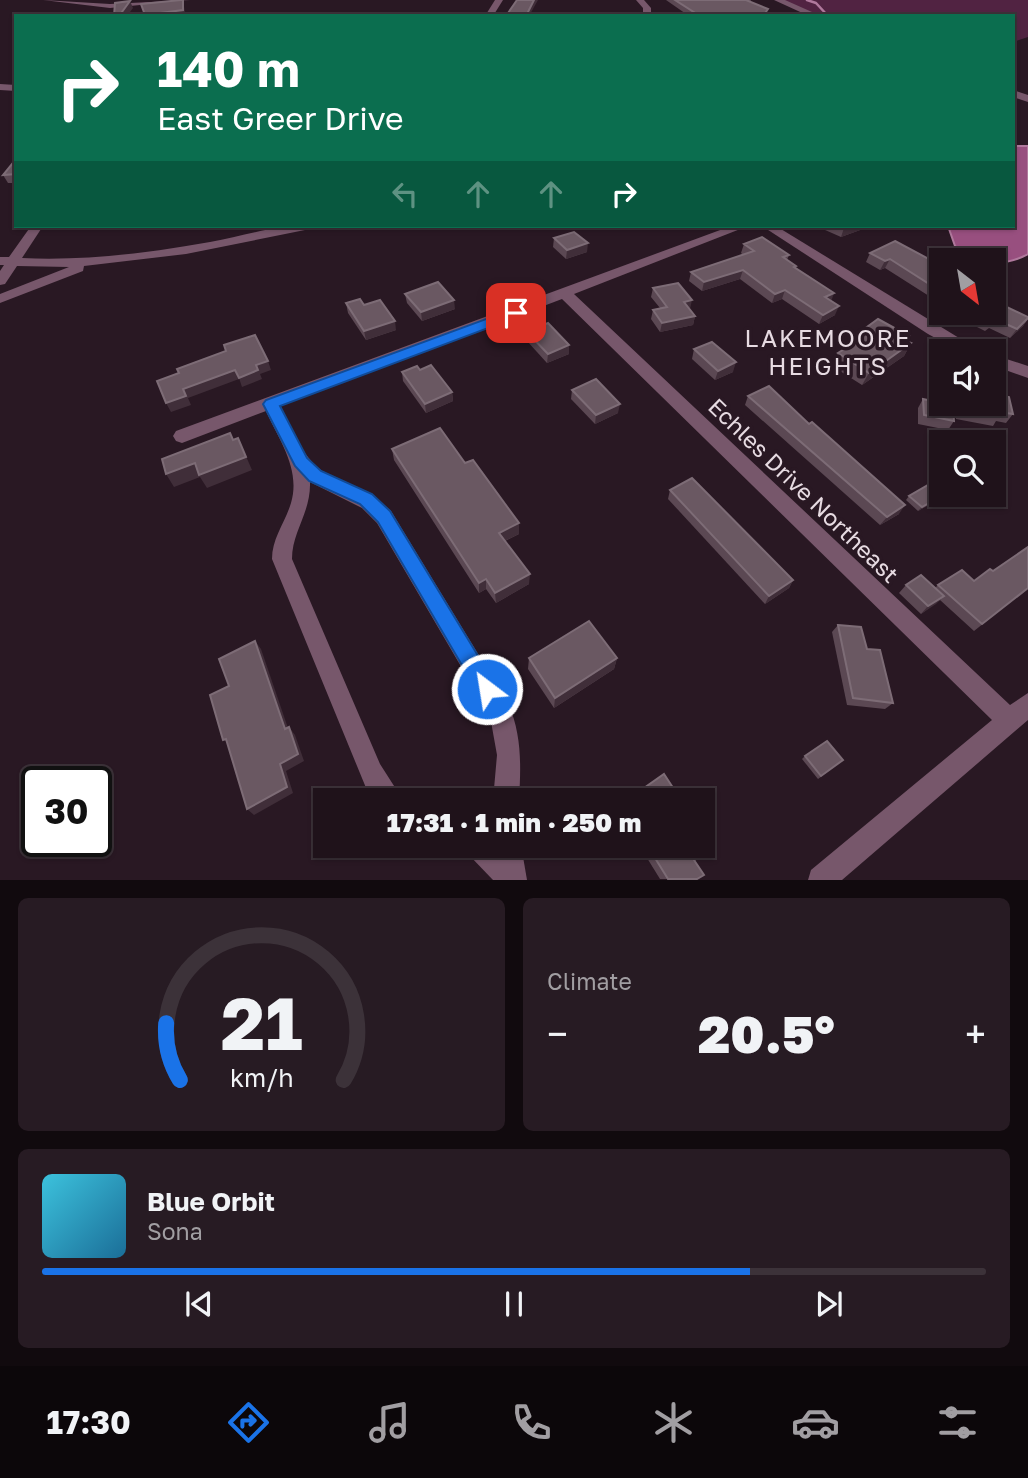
<!DOCTYPE html>
<meta charset="utf-8">
<style>
:root{--surface:#1f121a;--page:#271b23;--text:#f1f3f6;--muted:#a19ea2;--line:#3c3239;--accent:#1a73e8}
body{margin:0;font-family:"Golos Text",sans-serif;background:var(--page);color:var(--text);height:100vh;display:flex;flex-direction:column;font-size:26px;white-space:nowrap}
*{box-sizing:border-box;margin:0}
p{font-size:23px;color:var(--muted)}
.icon{flex:none;width:38px;height:38px;fill:none;stroke:currentColor;stroke-width:2;stroke-linecap:round;stroke-linejoin:round}
.map{position:relative;height:880px;overflow:hidden}
.drawer{display:flex;flex-direction:column;gap:18px;padding:18px;background:#110a0e;flex:1}
.drawer>*{flex:none}
.guide{position:absolute;left:14px;top:14px;width:1001px;height:214px;border-radius:0px;box-shadow:0 2px 5px #0004,0 0 0 2px var(--line);background:#0b6e4f;color:#fff;overflow:hidden}
.needle{width:46px;rotate:149deg}
.fabs{position:absolute;left:929px;top:248px;display:grid;gap:14px}
.fabs a{display:grid;place-items:center;width:77px;height:77px;border-radius:0px;background:var(--surface);box-shadow:0 2px 5px #0004,0 0 0 2px var(--line);font-size:35px}
.speed{position:absolute;left:21px;top:766px;display:flex;gap:14px;font-size:35px;font-weight:700;text-align:center}
.speed>*{display:grid;place-content:center;width:91px;height:91px;border-radius:50%;background:var(--surface);box-shadow:0 2px 5px #0004,0 0 0 2px var(--line);line-height:1}
.speed .limit{border:4px solid #111;border-radius:10px;background:#fff;color:#111}
.pin{position:absolute;display:grid;place-items:center;width:60px;height:60px;color:#fff;margin:-30px;border-radius:14px;box-shadow:0 4px 10px #0006}
.me{position:absolute;width:77px;margin:-38px;rotate:329deg;stroke-linejoin:round;filter:drop-shadow(0 0 5px #0008)}
.turn{display:flex;align-items:center;gap:24px;height:147px;padding:0 28px;font-size:32px}
.turn .icon{width:91px;height:91px;stroke-width:2.5}
.turn b{display:block;font-size:49px;line-height:60px}
.lanes{display:flex;align-items:center;height:66px;padding:0 28px;background:#0003;justify-content:center;gap:35px;direction:ltr}
.lanes .off{opacity:.35}
.big{font-size:52px;font-weight:800;line-height:1.1}
.drawer .widget{flex:1;display:flex;flex-direction:column;justify-content:center;gap:10px;min-width:0;padding:0 24px;border-radius:10px;background:var(--page)}
.drawer .dial{align-items:center;gap:0}
.dial svg{height:182px;overflow:visible;fill:none;stroke:var(--line);stroke-width:7;stroke-linecap:round;text-anchor:middle}
.dial text{fill:var(--text);stroke:none}
.song{display:flex;align-items:center;gap:21px}
.cover{width:84px;height:84px;border-radius:10px;background:linear-gradient(135deg,hsl(190 70% 55%),hsl(200 70% 35%))}
.played{height:7px;border-radius:4px;background:linear-gradient(90deg,var(--accent) 75%,var(--line) 75%)}
.keys{display:flex;justify-content:space-around;direction:ltr}
.heat{display:flex;justify-content:space-between;align-items:center;font-size:38px;direction:ltr}
.drawer .tiles{flex:1;display:grid;gap:18px;grid-template-columns:1fr 1fr}
.widget:last-child{grid-column:span 2}
.trip{position:absolute;left:313px;top:788px;width:402px;height:70px;border-radius:0px;background:var(--surface);box-shadow:0 2px 5px #0004,0 0 0 2px var(--line);font-weight:800;line-height:70px;text-align:center}
.tabs{display:flex;height:112px;justify-content:space-around;align-items:center;background:#0c070a;color:var(--muted)}
.tabs .icon{width:49px;height:49px}
.tabs .active{color:var(--accent)}
.tabs b{font-size:32px;color:var(--text)}
.map>svg:first-child{display:block}
.green{fill:#512342}
.water{fill:#984f7f;stroke:#b0799d;stroke-width:2}
.lines{fill:none;stroke-linecap:round;stroke-linejoin:round}
.stream{stroke:#b0799d;stroke-width:2.5}
.minor{fill:#77576b;fill-rule:evenodd}
.wall{fill:#5b4853}
.shaded-wall{fill:#402e39}
.building{fill:#6a5862;stroke:#7d6c76;stroke-width:2}
.route{fill:#1a73e8;stroke:#114b97;stroke-width:2}
.labels{text-anchor:middle;dominant-baseline:central;stroke-width:7;stroke-linejoin:round;paint-order:stroke}
.street-label{font-size:23px;fill:#e7dbe2;stroke:#291823}
.neighbourhood-label{font-size:24px;letter-spacing:2px;fill:#e7dbe2;stroke:#291823}
</style>
<div class="map">
<svg width="1028" height="880" viewBox="0 0 1028 880">
<rect width="100%" height="100%" fill="#291823"/>
<polygon class="green" points="779,0 1028,0 1028,37 1013,42 1013,16 818,16"/>
<path class="water" d="M 1013,146 L 1028,146 L 1028,254 C 1003,268 977,264 955,246 L 948,226 L 1013,226 Z"/>
<g class="lines">
<polyline class="stream" points="807,0 816,3 828,16"/>
<g class="minor">
<polygon points="43,0 110,4 190,0 110,8"/>
<polygon points="495,0 503,0 493,16 485,16"/>
<polygon points="636,0 644,0 651,8 651,16 643,16 643,8"/>
<polygon points="774,0 785,0 821,16 809,16"/>
<polygon points="0,84 16,85 16,91 0,90"/>
<polygon points="1013,90 1028,95 1028,102 1013,97"/>
<path d="M 31,226 L 43,226 L 22,258 C 85,261 148,253 210,242 C 244,236 278,224 311,226 L 305,230 L 186,254 L 84,266 L 83,271 L 0,303 L 0,294 L 69,267 L 17,266 L 5,284 L 0,285 L 0,271 L 4,265 L 0,265 L 0,257 L 9,257 Z"/>
<path d="M 731,226 L 748,226 L 574,294 L 1010,705 L 1028,693 L 1028,720 L 842,880 L 808,880 L 811,870 L 992,720 L 562,299 L 280,406 C 293,432 303,461 330,476 C 351,489 373,493 391,511 L 508,703 C 522,735 521,765 519,800 L 493,800 L 497,755 L 490,716 L 377,523 L 362,508 L 310,482 C 311,513 292,531 292,559 L 380,764 L 403,800 L 371,800 L 272,559 C 272,538 285,523 291,503 C 301,469 279,440 266,411 L 182,443 L 176,441 L 173,436 L 176,431 Z"/>
<polygon points="762,226 776,226 982,352 961,352 928,334"/>
<polygon points="994,355 1028,366 1028,378 994,366"/>
<polygon points="464,845 521,845 527,880 493,880 468,854"/>
</g>
</g>
<g class="wall">
<polygon points="666,0 751,0 750,2 766,16 689,16"/>
<polygon points="16,159 16,183 8,183 3,175"/>
<polygon points="816,226 871,226 841,237"/>
<polygon points="554,238 587,252 566,259 553,247"/>
<polygon points="744,244 789,255 787,260 796,266 795,268 831,301 835,315 819,324 782,299 772,303 740,279 702,291 689,281 691,272 743,255 741,253"/>
<polygon points="870,253 942,266 942,294 938,292 929,296 885,268 880,270 866,262"/>
<polygon points="653,288 690,309 695,316 693,325 660,332 651,319 653,310 660,308 651,297"/>
<polygon points="405,294 455,309 422,321 407,303"/>
<polygon points="346,303 364,305 396,330 366,340 348,313"/>
<polygon points="975,314 1028,319 1023,326 1010,338 989,328 985,331 969,323"/>
<polygon points="527,332 569,345 569,354 547,363 527,341"/>
<polygon points="909,336 906,341 911,343 904,356 862,385 832,366 838,353 848,347 852,338"/>
<polygon points="694,349 733,372 715,380 692,359"/>
<polygon points="420,370 452,392 453,401 426,413 403,381 402,372"/>
<polygon points="572,390 618,413 595,424 571,399"/>
<polygon points="748,396 899,514 880,525 745,405"/>
<polygon points="923,399 954,421 948,430 918,424 918,408"/>
<polygon points="954,404 994,404 1013,414 1006,423 996,421 993,426 956,419"/>
<polygon points="392,449 519,534 505,541 529,584 496,603 486,589 479,593 394,460"/>
<polygon points="670,490 793,580 789,588 765,604 668,499"/>
<polygon points="909,496 937,500 918,511 906,500"/>
<polygon points="1028,547 1028,588 974,631 940,600 921,614 899,593 906,585 935,588 938,585 974,581 993,571"/>
<polygon points="838,625 867,649 893,703 885,709 847,705 832,632"/>
<polygon points="529,658 617,658 614,669 554,708 528,669"/>
<polygon points="805,756 843,760 818,779 802,759"/>
<polygon points="639,845 704,845 706,853 695,861 698,879 660,879"/>
</g>
<g class="shaded-wall">
<polygon points="183,0 185,13 168,16 145,16"/>
<polygon points="534,0 538,0 529,16 526,16"/>
<polygon points="130,1 133,8 127,16 119,16"/>
<polygon points="851,226 871,226 841,237 844,228"/>
<polygon points="588,243 587,252 566,259 567,250"/>
<polygon points="890,259 885,268 880,270 885,261"/>
<polygon points="743,270 740,279 702,291 704,282"/>
<polygon points="942,283 938,292 929,296 934,287"/>
<polygon points="785,290 782,299 772,303 775,294"/>
<polygon points="834,293 831,302 825,297"/>
<polygon points="454,300 455,309 422,321 421,312"/>
<polygon points="692,300 690,309 684,302"/>
<polygon points="839,306 835,315 819,324 823,315"/>
<polygon points="695,316 693,325 660,332 662,323"/>
<polygon points="1028,318 1023,326 1010,338 1017,329"/>
<polygon points="395,321 396,330 366,340 364,331"/>
<polygon points="911,343 904,356 862,385 869,373"/>
<polygon points="569,345 569,354 547,363 548,354"/>
<polygon points="268,361 271,370 260,374 262,379 242,387 239,378 256,365"/>
<polygon points="736,362 733,372 715,380 718,371"/>
<polygon points="235,370 239,379 188,398 191,405 171,412 166,403 183,389"/>
<polygon points="452,392 453,401 426,413 425,404"/>
<polygon points="620,404 618,413 595,424 596,415"/>
<polygon points="238,438 252,470 207,488 200,477 174,487 166,474 195,463"/>
<polygon points="941,496 937,500 918,511 922,507"/>
<polygon points="905,505 899,514 880,525 887,517"/>
<polygon points="519,523 519,534 500,543 499,533"/>
<polygon points="530,574 529,584 496,603 495,593"/>
<polygon points="486,579 486,589 479,593 479,583"/>
<polygon points="793,580 789,588 765,604 769,596"/>
<polygon points="944,596 936,604 921,614 928,606"/>
<polygon points="255,641 261,649 291,737 285,729"/>
<polygon points="617,658 614,669 554,708 555,698"/>
<polygon points="289,727 295,735 304,761 286,771 293,793 254,815 247,809 280,764"/>
</g>
<g class="building">
<polygon points="181,0 183,0 183,10 145,15 141,4"/>
<polygon points="517,0 534,0 526,16 506,16"/>
<polygon points="675,0 746,0 768,9 763,16 700,16"/>
<polygon points="130,1 119,16 114,16 115,3"/>
<polygon points="16,159 16,174 3,175"/>
<polygon points="839,226 851,226 844,228"/>
<polygon points="574,232 588,243 567,250 554,238"/>
<polygon points="762,237 789,255 783,257 796,266 794,267 834,293 825,297 839,306 823,315 785,290 775,294 743,270 704,282 691,272 754,251 744,244"/>
<polygon points="895,241 942,266 942,283 934,287 890,259 885,261 870,253"/>
<polygon points="438,282 454,300 421,312 405,294"/>
<polygon points="678,283 692,300 684,302 695,316 662,323 653,310 667,307 653,288"/>
<polygon points="360,299 364,305 380,300 395,321 364,331 346,303"/>
<polygon points="994,301 1028,317 1028,318 1017,329 995,319 991,322 975,314 976,313 994,313"/>
<polygon points="878,319 909,336 904,340 911,343 869,373 838,353 857,341 852,338"/>
<polygon points="548,323 569,345 548,354 527,332"/>
<polygon points="255,335 268,361 256,365 258,370 239,378 235,370 183,389 186,396 166,403 157,381 179,373 177,369 226,351 224,345"/>
<polygon points="712,342 736,362 718,371 694,349"/>
<polygon points="431,365 452,392 425,404 402,372 417,366 420,370"/>
<polygon points="596,379 620,404 596,415 572,390"/>
<polygon points="769,386 809,424 812,422 905,505 887,517 748,396"/>
<polygon points="994,394 1009,397 1013,414 999,412 1000,417 963,410 962,404 994,404"/>
<polygon points="923,399 942,403 942,404 953,406 954,421 924,415"/>
<polygon points="440,428 465,463 473,460 519,523 499,533 530,574 495,593 486,579 479,583 392,449"/>
<polygon points="230,433 233,440 238,438 246,457 199,475 195,463 166,474 162,459"/>
<polygon points="692,478 793,580 769,596 670,490"/>
<polygon points="928,485 941,496 922,507 909,496"/>
<polygon points="1028,547 1028,588 982,624 938,585 962,570 974,581 990,569 993,571"/>
<polygon points="921,575 944,596 928,606 906,585"/>
<polygon points="589,621 617,658 555,698 529,658"/>
<polygon points="838,625 861,627 867,649 880,650 893,703 853,698"/>
<polygon points="255,641 285,729 289,727 298,754 280,764 287,787 247,809 226,739 223,740 210,695 229,686 219,659"/>
<polygon points="827,741 843,760 821,776 805,756"/>
<polygon points="664,774 681,800 627,800"/>
<polygon points="704,834 712,846 694,860 704,875 697,879 668,879 647,845 704,845"/>
</g>
<polygon class="route" points="516,308 522,313 520,316 280,406 307,458 321,471 372,494 390,511 494,682 497,689 494,696 487,700 480,696 378,522 360,504 309,481 295,466 263,404 266,400"/>
<g class="labels">
<g class="street-label">
<text transform="translate(804 490) rotate(44)">Echles Drive Northeast</text>
</g>
<g class="neighbourhood-label">
<text x="828" y="337">LAKEMOORE<tspan x="828" dy="28">HEIGHTS</tspan></text>
</g>
</g>
</svg>
<div class="fabs">
<a><svg class="needle" viewBox="-14 -14 28 28"><path d="M0-13l5 13h-10z" fill="#e53935"/><path d="M0 13l5-13h-10z" fill="#a19ea2"/></svg></a>
<a><svg class="icon" aria-label="sound" viewBox="0 0 24 24"><path d="M4 9h4l5-4v14l-5-4H4zM17 9q2 3 0 6"/></svg></a>
<a><svg class="icon" aria-label="search" viewBox="0 0 24 24"><circle cx="10" cy="10" r="6"/><path d="M15 15l6 6"/></svg></a>
</div>
<div class="speed"><div class="limit">30</div></div>
<div class="pin" style="left:516px;top:313px;background:#d93025"><svg class="icon" aria-label="arrive" viewBox="0 0 24 24"><path d="M6 21V4h12l-3 4 3 4H6"/></svg></div>
<svg class="me" style="left:487px;top:689px" viewBox="-20 -20 40 40"><circle r="17" fill="#1a73e8" stroke="#fff" stroke-width="3"/><path d="M0-11L8 9 0 5-8 9z" fill="#fff"/></svg>
<div class="trip">17:31 · 1 min · 250 m</div>
<div class="guide">
<div class="turn"><svg class="icon" aria-label="right" viewBox="0 0 24 24"><path d="M7 20v-9h11M14 6l5 5-5 5"/></svg><div><b>140 m</b>East Greer Drive</div></div>
<div class="lanes"><svg class="icon off" aria-label="left" viewBox="0 0 24 24"><path d="M17 20v-9H6M10 6l-5 5 5 5"/></svg><svg class="icon off" aria-label="ahead" viewBox="0 0 24 24"><path d="M12 20V5M6 11l6-6 6 6"/></svg><svg class="icon off" aria-label="ahead" viewBox="0 0 24 24"><path d="M12 20V5M6 11l6-6 6 6"/></svg><svg class="icon" aria-label="right" viewBox="0 0 24 24"><path d="M7 20v-9h11M14 6l5 5-5 5"/></svg></div>
</div>
</div>
<section class="drawer">
<div class="tiles">
<div class="widget dial"><svg viewBox="0 0 100 80">
<path d="M14 69A42 42 0 1 1 86 69"/>
<path d="M14 69A42 42 0 0 1 8 44" stroke="#1a73e8"/>
<text x="50" y="56" font-size="32" font-weight="700">21</text>
<text x="50" y="72" font-size="11">km/h</text>
</svg></div>
<div class="widget"><p>Climate</p>
<div class="heat"><a>−</a><b class="big">20.5°</b><a>+</a></div>
</div>
<div class="widget">
<div class="song"><i class="cover"></i><div><b>Blue Orbit</b><p>Sona</p></div></div>
<div class="played"></div>
<div class="keys"><svg class="icon" aria-label="previous" viewBox="0 0 24 24"><path d="M18 5L8 12l10 7zM5 5v14"/></svg><svg class="icon" aria-label="pause" viewBox="0 0 24 24"><path d="M8 5v14M16 5v14"/></svg><svg class="icon" aria-label="next" viewBox="0 0 24 24"><path d="M6 5l10 7-10 7zM19 5v14"/></svg></div>
</div>
</div>
</section>
<nav class="tabs">
<b>17:30</b>
<svg class="icon active" aria-label="directions" viewBox="0 0 24 24"><path d="M12 3l9 9-9 9-9-9zM9 14v-3h6M13 9l2 2-2 2"/></svg>
<svg class="icon" aria-label="music" viewBox="0 0 24 24"><path d="M9 18V5l10-2v13"/><circle cx="6" cy="18" r="3"/><circle cx="16" cy="16" r="3"/></svg>
<svg class="icon" aria-label="phone" viewBox="0 0 24 24"><path d="M5 4h4l2 5-3 2q2 4 5 5l2-3 5 2v4C11 20 4 13 5 4z"/></svg>
<svg class="icon" aria-label="climate" viewBox="0 0 24 24"><path d="M12 3v18M4 7l16 10M4 17L20 7"/></svg>
<svg class="icon" aria-label="car" viewBox="0 0 24 24"><path d="M5 17H2v-5l4-1 3-4h7l3 4 3 1v5h-3M9 17h6M6 11h13"/><circle cx="7" cy="17" r="2"/><circle cx="17" cy="17" r="2"/></svg>
<svg class="icon" aria-label="filters" viewBox="0 0 24 24"><path d="M4 7h16M4 17h16"/><circle cx="9" cy="7" r="2"/><circle cx="15" cy="17" r="2"/></svg>
</nav>
